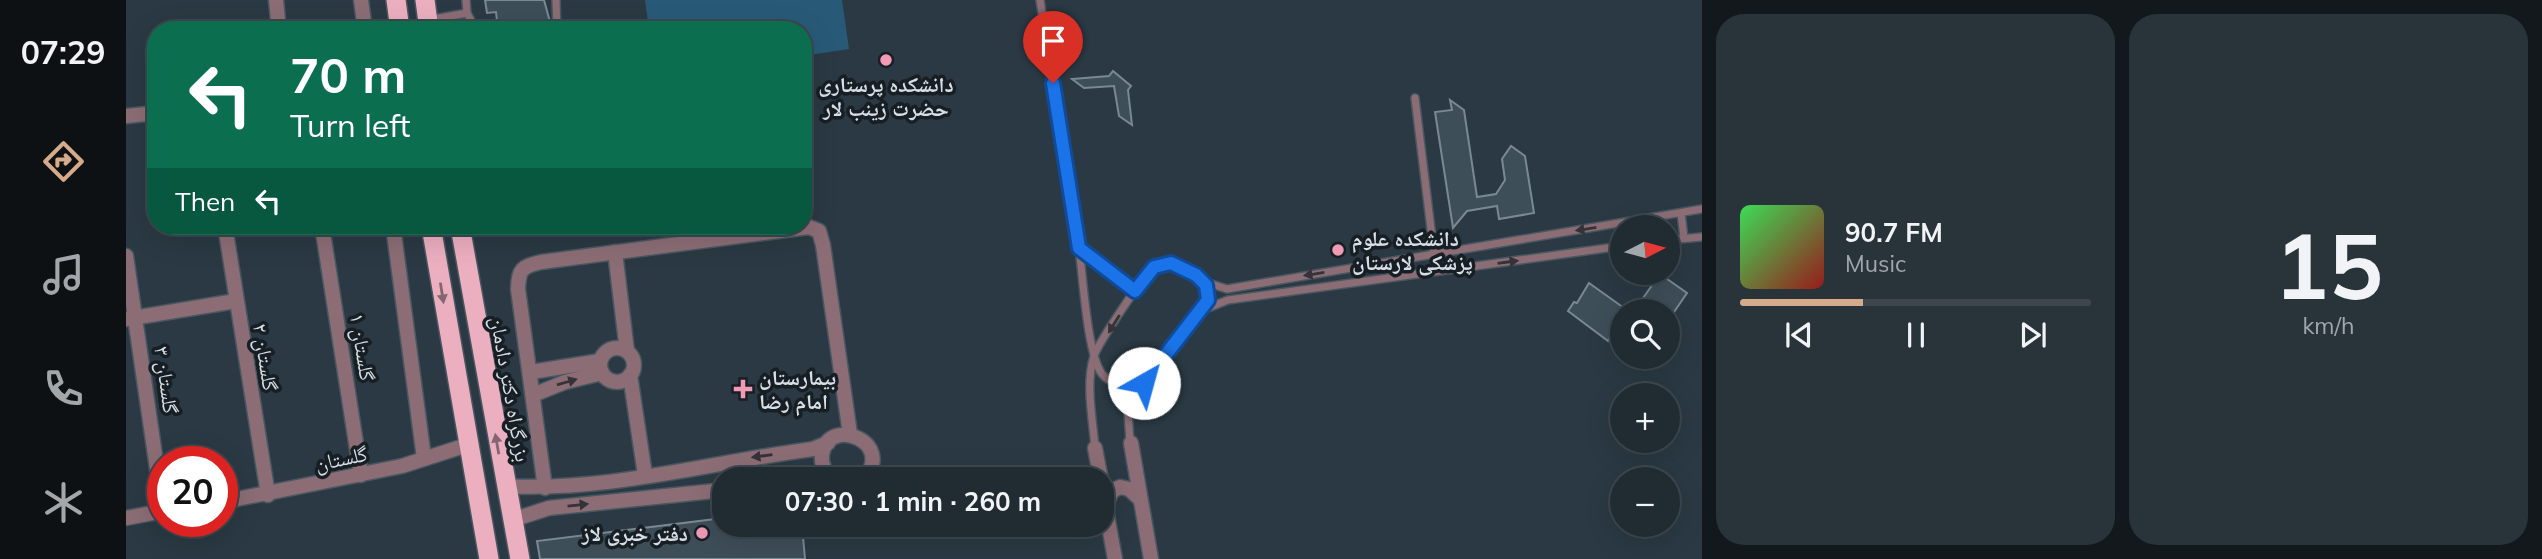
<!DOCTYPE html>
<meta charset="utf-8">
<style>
:root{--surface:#202b32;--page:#28333a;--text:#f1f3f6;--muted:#a2a7ac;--line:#3d474d;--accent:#d6ab8b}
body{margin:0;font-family:Mulish,"Noto Naskh Arabic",sans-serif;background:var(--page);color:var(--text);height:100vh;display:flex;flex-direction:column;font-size:26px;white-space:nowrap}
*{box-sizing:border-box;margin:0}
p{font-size:23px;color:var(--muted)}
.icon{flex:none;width:38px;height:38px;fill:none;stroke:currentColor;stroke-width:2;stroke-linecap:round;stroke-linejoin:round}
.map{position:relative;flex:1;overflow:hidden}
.drawer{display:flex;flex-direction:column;gap:14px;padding:14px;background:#12181c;width:840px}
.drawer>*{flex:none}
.banner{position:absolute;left:21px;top:21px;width:665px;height:214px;border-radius:28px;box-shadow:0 7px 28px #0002,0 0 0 2px var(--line);background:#0b6e4f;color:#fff;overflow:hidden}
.needle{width:46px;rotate:84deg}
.fabs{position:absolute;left:1484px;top:215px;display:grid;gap:14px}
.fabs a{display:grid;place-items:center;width:70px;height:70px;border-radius:50%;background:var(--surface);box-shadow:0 7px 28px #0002,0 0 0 2px var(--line);font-size:35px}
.speed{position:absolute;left:21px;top:446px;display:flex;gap:14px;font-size:35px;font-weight:700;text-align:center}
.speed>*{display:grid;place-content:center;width:91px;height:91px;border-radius:50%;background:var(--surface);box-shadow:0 7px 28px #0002,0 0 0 2px var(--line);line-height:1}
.speed .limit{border:10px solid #d22;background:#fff;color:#111}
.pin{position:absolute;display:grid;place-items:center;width:60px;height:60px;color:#fff;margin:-72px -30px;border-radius:50% 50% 50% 0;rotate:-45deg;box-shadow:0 0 7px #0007}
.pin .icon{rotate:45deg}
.me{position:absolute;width:77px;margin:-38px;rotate:38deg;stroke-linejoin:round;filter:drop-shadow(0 0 5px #0008)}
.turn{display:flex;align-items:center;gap:24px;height:147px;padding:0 28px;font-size:32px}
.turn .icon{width:91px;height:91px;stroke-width:2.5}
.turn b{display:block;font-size:49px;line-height:60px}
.then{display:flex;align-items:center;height:66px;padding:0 28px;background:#0003;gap:14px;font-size:26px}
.drawer .card{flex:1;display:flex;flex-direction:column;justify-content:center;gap:10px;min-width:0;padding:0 24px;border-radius:28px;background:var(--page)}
.drawer .dial{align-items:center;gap:0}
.dial b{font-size:91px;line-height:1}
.song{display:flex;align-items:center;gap:21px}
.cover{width:84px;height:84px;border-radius:10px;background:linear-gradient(135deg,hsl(130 70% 55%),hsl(0 70% 35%))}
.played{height:7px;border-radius:4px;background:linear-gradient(90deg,var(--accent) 35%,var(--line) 35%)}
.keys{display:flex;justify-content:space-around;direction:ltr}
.drawer .tiles{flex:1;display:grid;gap:14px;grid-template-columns:repeat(2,1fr)}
.trip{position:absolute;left:586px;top:467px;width:402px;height:70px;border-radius:28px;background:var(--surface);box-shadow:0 7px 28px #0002,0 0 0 2px var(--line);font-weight:700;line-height:70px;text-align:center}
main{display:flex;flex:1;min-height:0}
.menu{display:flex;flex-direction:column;width:126px;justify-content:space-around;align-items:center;background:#0d1114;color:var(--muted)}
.menu .icon{width:49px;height:49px}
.menu .active{color:var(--accent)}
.menu b{font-size:32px;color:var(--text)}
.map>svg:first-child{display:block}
.green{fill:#285a78}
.building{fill:#3e4e59;stroke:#788995;stroke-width:2}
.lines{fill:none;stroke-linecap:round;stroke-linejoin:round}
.service-casing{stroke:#495760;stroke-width:10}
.minor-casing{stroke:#495760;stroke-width:17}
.tertiary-casing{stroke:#495760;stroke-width:17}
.trunk-casing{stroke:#495760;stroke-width:22}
.service{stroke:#8c6d76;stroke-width:7}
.minor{stroke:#8c6d76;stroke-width:14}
.tertiary{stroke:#8c6d76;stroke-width:14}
.trunk{stroke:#ecafc0;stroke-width:19}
.oneway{fill:#353238}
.oneway2{fill:#826772}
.route-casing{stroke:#114b97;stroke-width:18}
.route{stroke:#1a73e8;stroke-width:12}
.poi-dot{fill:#f09ab5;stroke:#181f24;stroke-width:2.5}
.labels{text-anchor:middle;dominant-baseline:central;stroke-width:7;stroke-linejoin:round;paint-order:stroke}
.poi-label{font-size:21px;font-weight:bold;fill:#d5dfe5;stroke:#181f24;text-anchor:start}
.street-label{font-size:21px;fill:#d5dfe5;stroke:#181f24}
</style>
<main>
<nav class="menu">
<b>07:29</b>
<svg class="icon active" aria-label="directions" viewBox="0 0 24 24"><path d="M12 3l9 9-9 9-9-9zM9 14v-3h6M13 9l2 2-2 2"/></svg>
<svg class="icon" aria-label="music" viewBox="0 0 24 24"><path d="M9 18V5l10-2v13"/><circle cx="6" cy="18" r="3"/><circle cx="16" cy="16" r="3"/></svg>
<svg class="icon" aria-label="phone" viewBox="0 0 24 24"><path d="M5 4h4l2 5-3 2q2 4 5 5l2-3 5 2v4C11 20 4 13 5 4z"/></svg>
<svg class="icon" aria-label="climate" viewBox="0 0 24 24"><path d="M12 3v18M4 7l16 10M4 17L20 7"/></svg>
</nav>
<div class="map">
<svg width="1576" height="559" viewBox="0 0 1576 559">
<rect width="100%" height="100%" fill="#2a3943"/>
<polygon class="green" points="519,0 716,0 723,49 677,56 677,30 523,30"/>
<g class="building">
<polygon points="359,0 418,0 424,22 413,24 413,30 372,30 370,12 361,13"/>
<polygon points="987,71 1005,86 1002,90 1006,125 993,116 988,86 958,88 946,79 983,76"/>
<polygon points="1324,100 1338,110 1351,197 1370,194 1379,180 1376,159 1385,146 1399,156 1408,213 1373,219 1371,206 1341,211 1327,228 1309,112 1326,110"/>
<polygon points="1534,274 1561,293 1548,312 1530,312 1515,301"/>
<polygon points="1463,283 1498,308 1482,341 1442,311 1448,302 1451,303"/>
<polygon points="598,518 598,525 676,525 679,559 414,559 411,541"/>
</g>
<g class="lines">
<defs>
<g id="service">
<polyline points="340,0 341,13"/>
<polyline points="430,0 431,30"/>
<polyline points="914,0 953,248"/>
<polyline points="302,20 341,13 350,30"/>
<polyline points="1289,98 1308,254"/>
<polyline points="1555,213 1558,238"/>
<polyline points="1542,240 1576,237"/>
<polyline points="1076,281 1101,289 1576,209"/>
<path d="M 1009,291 L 953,248 C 957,276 961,354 976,374 C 986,387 1004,383 1018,383"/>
<polyline points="1074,311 1102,300 1496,246"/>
<path d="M 969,448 C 967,421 959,383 968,356 C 972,344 1017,275 1028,268 C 1040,260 1052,266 1063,271 C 1077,278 1080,286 1082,300 L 1010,394 L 1002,412 L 1004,442"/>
</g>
<g id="minor">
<polyline points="150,0 153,30"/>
<polyline points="235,0 239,30"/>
<polyline points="0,116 30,113"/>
<polyline points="99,226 142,495"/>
<polyline points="196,226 235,475"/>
<polyline points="267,226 298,458"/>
<polyline points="489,252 501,351"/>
<polyline points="0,256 37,510"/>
<polyline points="0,319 110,301"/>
<circle cx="491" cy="365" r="17"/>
<polyline points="405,372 474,361"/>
<polyline points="504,375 519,475"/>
<polyline points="407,395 439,382 476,373"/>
<polyline points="671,480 701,475"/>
<path d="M 706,480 C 699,473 695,465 696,455 C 702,413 773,444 736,480"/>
<path d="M 379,486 C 482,492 586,462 687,449 L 702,443"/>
<path d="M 419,488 L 392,289 C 393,269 395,267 415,262 L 683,227 L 693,231 L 697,245 L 724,434"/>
<polyline points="386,520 423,508 598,490"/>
</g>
<g id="tertiary">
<polyline points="1005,443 1025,559"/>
<polyline points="969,448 975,480"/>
<polyline points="976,488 989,559"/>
<polyline points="96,502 276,466 341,445"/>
<polyline points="980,505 986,491 994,487 1003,489 1014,499"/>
<polyline points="0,518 37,511"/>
</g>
<g id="trunk">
<polyline points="270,0 274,30"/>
<polyline points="299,0 303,30"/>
<polyline points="305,226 363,559"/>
<polyline points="334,226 394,559"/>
</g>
</defs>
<use href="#service" class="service-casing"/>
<use href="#minor" class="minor-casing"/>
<use href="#tertiary" class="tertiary-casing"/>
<use href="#trunk" class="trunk-casing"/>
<use href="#service" class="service"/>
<use href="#minor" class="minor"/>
<use href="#tertiary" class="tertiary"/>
<use href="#trunk" class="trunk"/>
</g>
<defs><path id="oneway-solid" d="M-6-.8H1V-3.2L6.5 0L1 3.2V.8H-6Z" transform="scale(1.75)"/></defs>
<g class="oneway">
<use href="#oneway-solid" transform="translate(1460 229) rotate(171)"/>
<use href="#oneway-solid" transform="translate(1382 262) rotate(-8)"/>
<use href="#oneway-solid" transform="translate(1188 274) rotate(171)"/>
<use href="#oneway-solid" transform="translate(988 324) rotate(122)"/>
<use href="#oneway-solid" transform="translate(441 382) rotate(-16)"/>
<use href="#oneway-solid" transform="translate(636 456) rotate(173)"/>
<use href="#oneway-solid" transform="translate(452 505) rotate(-6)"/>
</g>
<g class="oneway2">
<use href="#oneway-solid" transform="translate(316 293) rotate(81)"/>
<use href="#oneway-solid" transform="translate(371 444) rotate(-100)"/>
</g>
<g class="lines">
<defs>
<polyline id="route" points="927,83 953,248 1009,291 1028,267 1045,263 1070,275 1080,285 1082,300 1018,383"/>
</defs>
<use href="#route" class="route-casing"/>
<use href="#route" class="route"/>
</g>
<g class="poi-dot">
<circle cx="760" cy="60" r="7"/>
<circle cx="1212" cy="250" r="7"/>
<path d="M613.5 378.5h7v7h7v7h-7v7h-7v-7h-7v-7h7z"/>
<circle cx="576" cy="533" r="7"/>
</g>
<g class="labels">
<g class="poi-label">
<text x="760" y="84" text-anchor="middle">دانشکده پرستاری<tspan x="760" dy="24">حضرت زینب لار</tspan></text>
<text x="1226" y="238">دانشکده علوم<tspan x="1226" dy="24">پزشکی لارستان</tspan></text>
<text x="633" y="377">بیمارستان<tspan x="633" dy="24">امام رضا</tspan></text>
<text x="562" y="533" text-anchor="end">دفتر خبری لاز</text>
</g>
<g class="street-label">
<text transform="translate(237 347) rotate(81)">گلستان ۱</text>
<text transform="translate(140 357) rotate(81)">گلستان ۲</text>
<text transform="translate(41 380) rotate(82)">گلستان ۳</text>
<text transform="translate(385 389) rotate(80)">بزرگراه دکتر دادمان</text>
<text transform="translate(215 458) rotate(-12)">گلستان</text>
</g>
</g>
</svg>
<div class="fabs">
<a><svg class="needle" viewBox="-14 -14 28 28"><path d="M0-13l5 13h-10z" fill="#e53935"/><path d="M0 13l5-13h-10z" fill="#a2a7ac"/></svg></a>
<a><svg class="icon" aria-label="search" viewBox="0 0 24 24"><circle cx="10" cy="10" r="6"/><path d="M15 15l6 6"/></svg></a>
<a>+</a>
<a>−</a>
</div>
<div class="speed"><div class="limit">20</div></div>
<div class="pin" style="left:927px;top:83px;background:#d93025"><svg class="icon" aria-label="arrive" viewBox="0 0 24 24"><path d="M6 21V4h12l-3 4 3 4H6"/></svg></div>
<svg class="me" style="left:1018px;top:383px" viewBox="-20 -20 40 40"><circle r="19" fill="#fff"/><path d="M0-13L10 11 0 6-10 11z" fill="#1a73e8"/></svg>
<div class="trip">07:30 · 1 min · 260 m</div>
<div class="banner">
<div class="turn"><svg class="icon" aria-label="left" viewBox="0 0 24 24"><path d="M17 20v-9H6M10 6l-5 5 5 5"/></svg><div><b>70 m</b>Turn left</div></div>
<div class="then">Then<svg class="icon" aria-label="left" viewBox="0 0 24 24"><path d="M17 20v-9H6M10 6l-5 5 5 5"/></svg></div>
</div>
</div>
<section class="drawer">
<div class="tiles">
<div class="card">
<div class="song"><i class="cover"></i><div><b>90.7 FM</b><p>Music</p></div></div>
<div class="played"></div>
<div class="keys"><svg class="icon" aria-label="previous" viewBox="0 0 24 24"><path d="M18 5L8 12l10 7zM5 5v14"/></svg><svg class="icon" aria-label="pause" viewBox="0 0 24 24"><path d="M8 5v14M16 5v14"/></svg><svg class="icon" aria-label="next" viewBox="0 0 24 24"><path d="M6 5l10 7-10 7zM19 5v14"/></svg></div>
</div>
<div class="card dial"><b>15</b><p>km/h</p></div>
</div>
</section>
</main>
